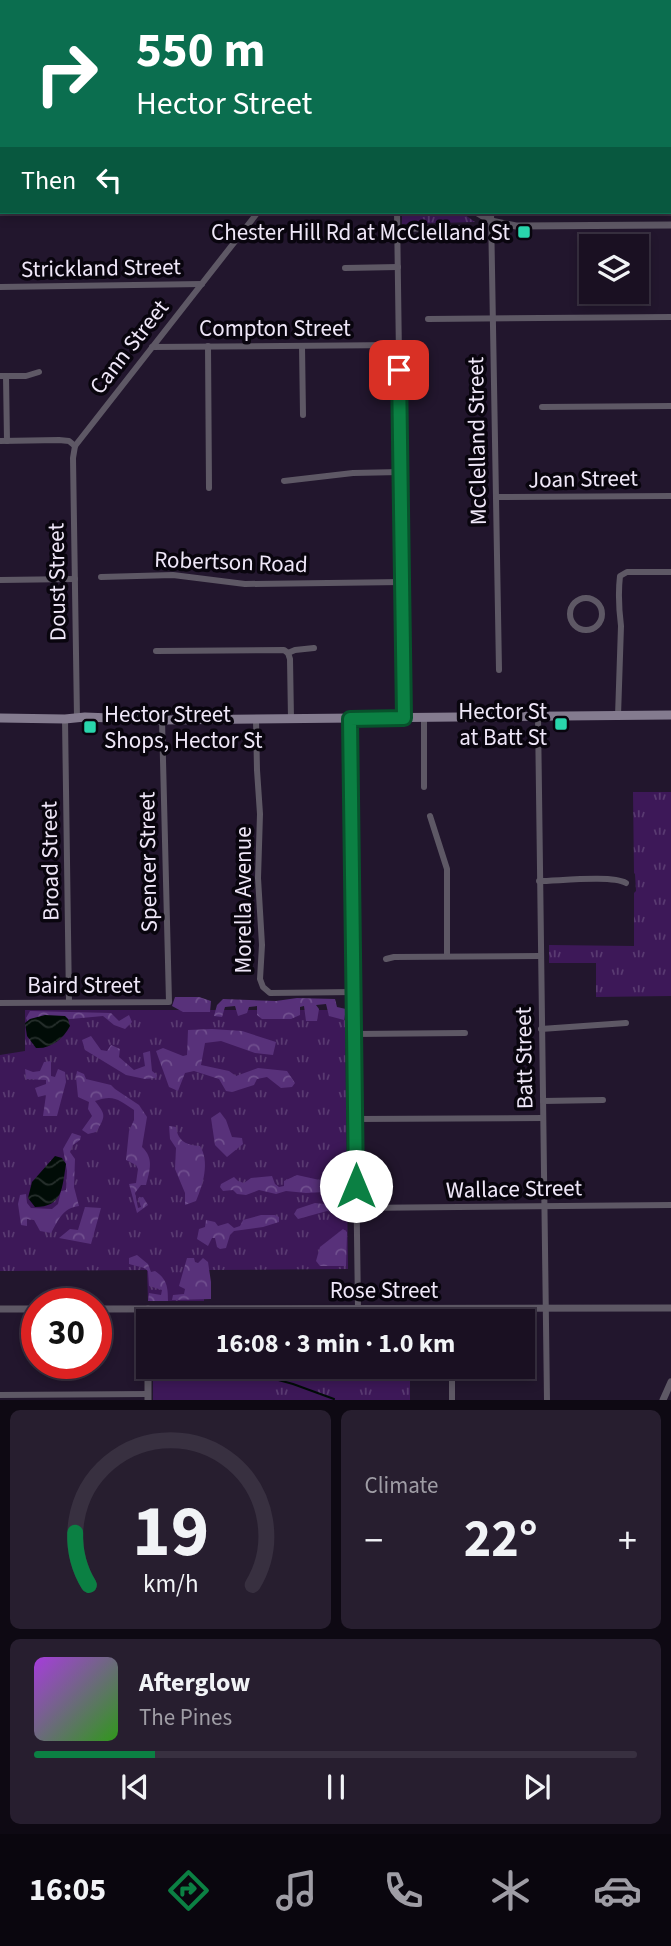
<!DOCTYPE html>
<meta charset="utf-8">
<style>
:root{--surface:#1a1022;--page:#271e2f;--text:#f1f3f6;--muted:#9f9da5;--line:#383040;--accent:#0b8043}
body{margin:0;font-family:"Source Sans 3",sans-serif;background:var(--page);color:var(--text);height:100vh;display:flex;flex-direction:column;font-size:26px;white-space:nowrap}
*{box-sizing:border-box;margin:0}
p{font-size:23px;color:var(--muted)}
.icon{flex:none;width:38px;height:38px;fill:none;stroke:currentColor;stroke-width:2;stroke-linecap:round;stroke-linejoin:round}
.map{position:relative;height:1400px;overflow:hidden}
.panel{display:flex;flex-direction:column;gap:10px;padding:10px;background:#0e0913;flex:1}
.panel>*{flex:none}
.banner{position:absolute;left:0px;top:0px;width:672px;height:214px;box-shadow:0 4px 10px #0003,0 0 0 2px var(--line);background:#0b6e4f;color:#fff;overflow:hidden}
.tools{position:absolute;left:579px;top:234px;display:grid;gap:14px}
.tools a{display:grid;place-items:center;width:70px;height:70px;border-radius:0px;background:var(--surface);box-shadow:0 4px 10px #0003,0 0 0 2px var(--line);font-size:35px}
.speed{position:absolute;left:21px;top:1288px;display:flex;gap:14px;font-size:35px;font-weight:700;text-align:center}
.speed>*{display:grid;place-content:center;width:91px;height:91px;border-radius:50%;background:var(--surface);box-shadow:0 4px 10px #0003,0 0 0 2px var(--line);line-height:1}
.speed .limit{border:10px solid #d22;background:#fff;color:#111}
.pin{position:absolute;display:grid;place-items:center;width:60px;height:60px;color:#fff;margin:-30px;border-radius:14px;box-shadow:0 4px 10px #0006}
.me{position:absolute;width:77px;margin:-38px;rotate:0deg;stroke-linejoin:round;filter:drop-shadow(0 0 5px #0008)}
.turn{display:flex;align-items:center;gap:24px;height:147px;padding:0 21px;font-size:32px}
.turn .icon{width:91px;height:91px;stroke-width:2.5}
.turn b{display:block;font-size:49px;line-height:60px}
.then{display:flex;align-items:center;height:66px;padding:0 21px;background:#0003;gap:14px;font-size:26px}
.big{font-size:52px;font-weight:700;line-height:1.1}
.panel .card{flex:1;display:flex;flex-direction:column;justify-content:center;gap:10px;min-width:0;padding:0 24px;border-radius:10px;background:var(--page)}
.panel .dial{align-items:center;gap:0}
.dial svg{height:182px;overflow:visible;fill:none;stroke:var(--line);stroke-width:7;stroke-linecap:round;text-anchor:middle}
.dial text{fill:var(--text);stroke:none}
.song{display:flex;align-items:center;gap:21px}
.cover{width:84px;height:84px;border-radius:10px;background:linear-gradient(135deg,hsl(280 70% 55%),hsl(110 70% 35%))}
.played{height:7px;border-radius:4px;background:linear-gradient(90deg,var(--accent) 20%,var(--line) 20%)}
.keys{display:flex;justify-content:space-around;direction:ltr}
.heat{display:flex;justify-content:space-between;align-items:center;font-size:38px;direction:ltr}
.panel .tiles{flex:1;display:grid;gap:10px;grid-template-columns:1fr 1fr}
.card:last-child{grid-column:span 2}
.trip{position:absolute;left:136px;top:1309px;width:399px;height:70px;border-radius:0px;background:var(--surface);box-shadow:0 4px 10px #0003,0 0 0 2px var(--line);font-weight:700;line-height:70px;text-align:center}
.tabs{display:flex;height:112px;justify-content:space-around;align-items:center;background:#0a060e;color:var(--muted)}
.tabs .icon{width:49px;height:49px}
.tabs .on{color:var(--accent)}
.tabs b{font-size:32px;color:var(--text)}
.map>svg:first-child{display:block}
.grass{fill:url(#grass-tufts)}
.forest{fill:url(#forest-crowns)}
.garden{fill:#3d1858}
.water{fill:url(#water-waves)}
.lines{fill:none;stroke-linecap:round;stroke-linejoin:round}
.stream{stroke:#010c07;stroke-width:2}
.minor{stroke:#5e5865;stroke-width:6}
.tertiary{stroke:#5e5865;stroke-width:7}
.secondary{stroke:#847b8f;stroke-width:9}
.route-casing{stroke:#07532c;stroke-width:18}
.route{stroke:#0b8043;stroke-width:12}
.poi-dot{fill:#29d5ac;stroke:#09050e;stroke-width:2.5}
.labels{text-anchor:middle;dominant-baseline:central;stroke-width:7;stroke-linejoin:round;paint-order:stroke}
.poi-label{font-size:23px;fill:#efe7f8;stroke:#09050e;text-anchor:end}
.street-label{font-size:23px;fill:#efe7f8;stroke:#09050e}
</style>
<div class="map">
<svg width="671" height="1400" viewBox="0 0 671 1400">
<defs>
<pattern id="grass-tufts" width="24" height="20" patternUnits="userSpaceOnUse" patternTransform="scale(1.75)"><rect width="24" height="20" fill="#3d1858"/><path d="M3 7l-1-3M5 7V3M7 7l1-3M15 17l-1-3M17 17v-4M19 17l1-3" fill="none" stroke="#593a71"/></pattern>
<pattern id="forest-crowns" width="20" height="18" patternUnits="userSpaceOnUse" patternTransform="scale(1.75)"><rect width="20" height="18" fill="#58317a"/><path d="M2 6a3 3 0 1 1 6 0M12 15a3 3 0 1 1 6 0" fill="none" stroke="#704f8e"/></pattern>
<pattern id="water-waves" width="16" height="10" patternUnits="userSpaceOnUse" patternTransform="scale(1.75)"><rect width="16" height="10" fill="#010c07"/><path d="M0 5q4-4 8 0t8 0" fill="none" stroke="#262f2c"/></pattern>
</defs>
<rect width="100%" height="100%" fill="#22162d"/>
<g class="grass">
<polygon points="402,212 461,212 475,222 402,224"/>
<polygon points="633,792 671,792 671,996 596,997 596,963 549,963 549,945 634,946 634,893 636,891 635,874 634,873"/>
<polygon points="25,1010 345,1010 348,1269 204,1270 204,1301 148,1301 147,1270 0,1271 0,1055 25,1051"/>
<rect x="153" y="1367" width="257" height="33"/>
</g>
<g class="forest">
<polygon points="175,997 199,997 211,1001 210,1012 183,1012 172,1006"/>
<polygon points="297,998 335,999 337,1007 346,1009 344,1020 329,1016 326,1004 316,1005 319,1009 317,1021 306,1021 304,1006 300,1007 300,1015 291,1019 262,1019 257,1015 257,1006 249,1007 247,1013 238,1016 235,1006 225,1007 222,1017 214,1016 217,1005 223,999 276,1001"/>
<polygon points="30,1011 111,1013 119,1021 129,1015 132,1022 125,1029 114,1025 103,1016 28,1023 26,1018"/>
<polygon points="212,1029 242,1031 276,1042 273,1055 255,1053 221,1041 205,1043 201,1065 229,1071 236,1076 258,1068 287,1071 295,1083 292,1087 281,1088 267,1077 257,1079 254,1085 232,1092 226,1091 219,1079 194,1071 185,1073 178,1091 169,1087 156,1051 163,1048 183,1056 187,1055 188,1030"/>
<polygon points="91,1036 101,1050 107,1051 111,1045 120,1049 119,1057 134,1070 145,1066 143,1053 150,1051 152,1071 157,1075 156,1078 145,1079 126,1075 85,1050 82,1040"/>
<polygon points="51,1061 51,1076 55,1077 58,1069 65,1072 66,1082 57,1116 43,1116 46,1095 38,1097 35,1088 46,1084 46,1080 26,1079 25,1069 33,1072 40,1071 44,1062"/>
<path d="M 77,1071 L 84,1074 L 86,1079 L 111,1085 L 115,1089 L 139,1105 L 147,1117 L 142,1147 C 154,1158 150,1170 146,1185 L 141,1185 L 135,1193 L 138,1208 L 141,1207 L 138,1198 L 143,1197 L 148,1205 L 137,1213 L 129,1184 L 136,1183 L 138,1169 L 136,1165 L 126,1160 L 129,1131 L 134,1120 L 134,1110 C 119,1100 114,1094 95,1101 C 106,1115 106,1116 96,1132 L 88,1134 L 82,1130 L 92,1116 L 88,1109 L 89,1102 L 78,1097 L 76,1077 Z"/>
<polygon points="220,1112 226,1120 232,1137 242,1138 243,1144 227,1157 215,1145 211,1118"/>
<path d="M 169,1126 L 176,1127 C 178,1142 187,1145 200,1146 C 210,1162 203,1185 196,1201 L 185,1205 L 185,1193 L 175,1169 L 176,1148 L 170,1139 Z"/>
<path d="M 72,1133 L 81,1136 L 80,1140 L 73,1145 L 70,1152 L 75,1159 L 74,1187 L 79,1206 C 63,1208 59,1219 51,1233 L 40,1231 L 34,1220 L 27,1219 L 27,1226 L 21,1225 L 18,1204 L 20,1195 L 26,1194 L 27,1203 L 31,1208 L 52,1209 L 58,1204 L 61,1191 L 66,1190 L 67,1171 L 63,1149 Z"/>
<polygon points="297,1175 324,1181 329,1186 325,1192 306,1193 286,1191 276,1194 259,1190 246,1195 237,1194 233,1190 223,1191 220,1187 221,1184 234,1177 238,1181 244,1183 251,1178 272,1176 275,1184 279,1187 284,1186 284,1181"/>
<polygon points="346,1177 347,1212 345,1214 327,1211 298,1219 294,1214 297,1209 315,1203 333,1205 336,1200 335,1179"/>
<polygon points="85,1207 101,1208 91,1244 59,1238 70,1229 78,1230"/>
<polygon points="261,1215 275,1215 279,1217 279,1222 263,1227 234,1231 230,1235 226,1248 220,1249 217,1247 215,1238 212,1238 208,1246 197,1239 199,1229 205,1227 206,1220 215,1222 218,1226 228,1223 234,1228 240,1226 243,1220"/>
<polygon points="343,1229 347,1232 346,1266 320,1266 316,1261 320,1247"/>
<path d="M 137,1255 L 148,1264 L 151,1272 L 155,1271 C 167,1279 168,1287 168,1301 L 148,1301 L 149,1293 L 161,1295 L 162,1290 L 149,1286 L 148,1271 L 144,1268 L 129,1264 L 129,1258 Z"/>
<polygon points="187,1258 194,1258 195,1262 198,1263 203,1258 208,1262 211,1282 211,1299 172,1300 173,1295 184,1294 185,1289 179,1286"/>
</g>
<polygon class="garden" points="153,1367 215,1367 236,1374 237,1381 265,1381 265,1400 153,1400"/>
<g class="water">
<path d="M 45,1015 L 65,1016 L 68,1019 L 70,1026 C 63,1039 51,1049 36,1048 L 27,1036 L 25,1023 L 30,1019 Z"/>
<path d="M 55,1156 L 62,1158 L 66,1164 C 62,1188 63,1207 35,1207 L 28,1198 L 32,1182 Z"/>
</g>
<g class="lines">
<polyline class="stream" points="264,1376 293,1384 334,1399"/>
<g class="minor">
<polyline points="394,0 394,2"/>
<polyline points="487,0 487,2"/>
<polyline points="614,0 614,2"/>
<polyline points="383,2 386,0"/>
<polyline points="0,45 2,45"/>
<polyline points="397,212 404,718"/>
<polyline points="491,212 499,670"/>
<polyline points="397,229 458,228"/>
<polyline points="345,268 398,267"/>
<polyline points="0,287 202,284"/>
<polyline points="428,319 671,317"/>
<polyline points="208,346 209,488"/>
<polyline points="302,346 303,415"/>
<polyline points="152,347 398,345"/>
<polyline points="0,376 26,376 39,372"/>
<polyline points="6,376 7,441"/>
<polyline points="542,407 671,406"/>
<polyline points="0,441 59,440 69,441 75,446"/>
<polyline points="284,481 353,473 400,472"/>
<polyline points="496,497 671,496"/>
<polyline points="101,577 173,575 245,584 402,582"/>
<polyline points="0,580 75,579"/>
<circle cx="586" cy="614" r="16"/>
<polyline points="156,651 284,650 288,653 290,659 291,719"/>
<polyline points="288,653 295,650 314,648"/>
<polyline points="538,716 547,1400"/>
<path d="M 618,716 L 621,626 C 619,610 618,593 620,576 L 627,572 L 671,572"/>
<polyline points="77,718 73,458 75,446 258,212"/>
<polyline points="424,718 424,787"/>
<polyline points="65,719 69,1002"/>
<polyline points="256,719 257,770 260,814 258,878 262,945 260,979 263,987 270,993 354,992"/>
<polyline points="350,719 358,1309"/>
<polyline points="430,816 447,869 447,956"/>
<path d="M 539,881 C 558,881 612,875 626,883"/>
<polyline points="386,959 394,957 540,956"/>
<polyline points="0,1003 169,1002 162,720"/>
<polyline points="541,1029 626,1023"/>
<polyline points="355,1034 465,1033"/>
<polyline points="543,1101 603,1100"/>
<polyline points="356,1119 543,1118"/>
<polyline points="356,1208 671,1205"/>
<polyline points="452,1309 452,1321"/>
<polyline points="452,1367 452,1400"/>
<polyline points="0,1395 148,1394"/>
</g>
<g class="tertiary">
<polyline points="0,167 2,167"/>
<polyline points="476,212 491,221 516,226 671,225"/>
<polyline points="0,1309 37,1309"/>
<polyline points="96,1309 671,1308"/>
<polyline points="148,1400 148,1309"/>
<polyline points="663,1400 671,1382"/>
</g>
<polyline class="secondary" points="0,718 65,719 85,717 162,720 671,715"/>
</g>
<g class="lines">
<defs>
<polyline id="route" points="356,1186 350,719 404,718 399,370"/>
</defs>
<use href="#route" class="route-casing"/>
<use href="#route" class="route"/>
</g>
<g class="poi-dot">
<rect x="517" y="225" width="14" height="14" rx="3.5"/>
<rect x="554" y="717" width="14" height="14" rx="3.5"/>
<rect x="83" y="720" width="14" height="14" rx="3.5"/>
</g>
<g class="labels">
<g class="poi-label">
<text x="510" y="232">Chester Hill Rd at McClelland St</text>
<text x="547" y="711">Hector St<tspan x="547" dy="26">at Batt St</tspan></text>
<text x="104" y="714" text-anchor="start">Hector Street<tspan x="104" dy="26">Shops, Hector St</tspan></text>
</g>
<g class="street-label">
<text transform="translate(101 268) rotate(-1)">Strickland Street</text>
<text x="275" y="328">Compton Street</text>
<text transform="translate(129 347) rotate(-52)">Cann Street</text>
<text transform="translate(477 441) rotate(-91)">McClelland Street</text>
<text transform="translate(583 479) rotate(-1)">Joan Street</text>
<text transform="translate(231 562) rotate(2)">Robertson Road</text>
<text transform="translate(57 582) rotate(-91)">Doust Street</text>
<text transform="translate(50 861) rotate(-91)">Broad Street</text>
<text transform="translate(148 862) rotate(-91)">Spencer Street</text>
<text transform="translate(243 900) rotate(-90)">Morella Avenue</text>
<text x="84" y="985">Baird Street</text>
<text transform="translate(524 1058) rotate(-91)">Batt Street</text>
<text transform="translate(514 1189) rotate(-1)">Wallace Street</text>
<text x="384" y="1290">Rose Street</text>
</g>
</g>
</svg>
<div class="tools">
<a><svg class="icon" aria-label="layers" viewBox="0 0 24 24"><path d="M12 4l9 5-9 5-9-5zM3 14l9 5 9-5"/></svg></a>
</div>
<div class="speed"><div class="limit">30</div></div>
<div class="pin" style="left:399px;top:370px;background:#d93025"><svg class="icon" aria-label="arrive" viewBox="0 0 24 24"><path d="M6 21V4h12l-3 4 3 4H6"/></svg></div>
<svg class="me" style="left:356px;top:1186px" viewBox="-20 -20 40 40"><circle r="19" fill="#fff"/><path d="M0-13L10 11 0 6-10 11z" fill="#0b8043"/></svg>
<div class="trip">16:08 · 3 min · 1.0 km</div>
<div class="banner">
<div class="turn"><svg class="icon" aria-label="right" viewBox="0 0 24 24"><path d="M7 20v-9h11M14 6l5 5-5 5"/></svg><div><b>550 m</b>Hector Street</div></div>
<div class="then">Then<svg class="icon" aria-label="left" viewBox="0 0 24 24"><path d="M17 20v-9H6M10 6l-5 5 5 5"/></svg></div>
</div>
</div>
<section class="panel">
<div class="tiles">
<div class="card dial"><svg viewBox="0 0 100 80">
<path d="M14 69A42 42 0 1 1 86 69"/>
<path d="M14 69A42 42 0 0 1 8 46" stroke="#0b8043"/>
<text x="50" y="56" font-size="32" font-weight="700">19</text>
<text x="50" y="72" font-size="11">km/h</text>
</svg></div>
<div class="card"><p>Climate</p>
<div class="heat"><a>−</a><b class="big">22°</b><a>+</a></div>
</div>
<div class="card">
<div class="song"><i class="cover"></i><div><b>Afterglow</b><p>The Pines</p></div></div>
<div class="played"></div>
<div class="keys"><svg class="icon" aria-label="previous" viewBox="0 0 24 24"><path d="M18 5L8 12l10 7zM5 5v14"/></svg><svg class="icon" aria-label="pause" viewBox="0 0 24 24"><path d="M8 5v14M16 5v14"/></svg><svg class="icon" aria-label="next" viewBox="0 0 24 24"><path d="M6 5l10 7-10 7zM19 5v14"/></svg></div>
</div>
</div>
</section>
<nav class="tabs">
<b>16:05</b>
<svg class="icon on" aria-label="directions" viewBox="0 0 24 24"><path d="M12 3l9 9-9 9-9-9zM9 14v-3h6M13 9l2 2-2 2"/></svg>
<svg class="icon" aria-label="music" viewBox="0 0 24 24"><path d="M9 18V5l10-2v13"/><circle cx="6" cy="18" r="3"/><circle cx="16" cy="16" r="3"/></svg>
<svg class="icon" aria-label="phone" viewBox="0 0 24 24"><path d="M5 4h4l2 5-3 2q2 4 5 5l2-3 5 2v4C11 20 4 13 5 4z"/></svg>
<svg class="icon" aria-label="climate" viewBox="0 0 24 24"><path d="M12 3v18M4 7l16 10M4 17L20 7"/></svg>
<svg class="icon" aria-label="car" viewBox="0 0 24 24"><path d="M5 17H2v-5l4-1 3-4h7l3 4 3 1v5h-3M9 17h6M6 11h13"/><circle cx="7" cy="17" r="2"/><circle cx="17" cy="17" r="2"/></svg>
</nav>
